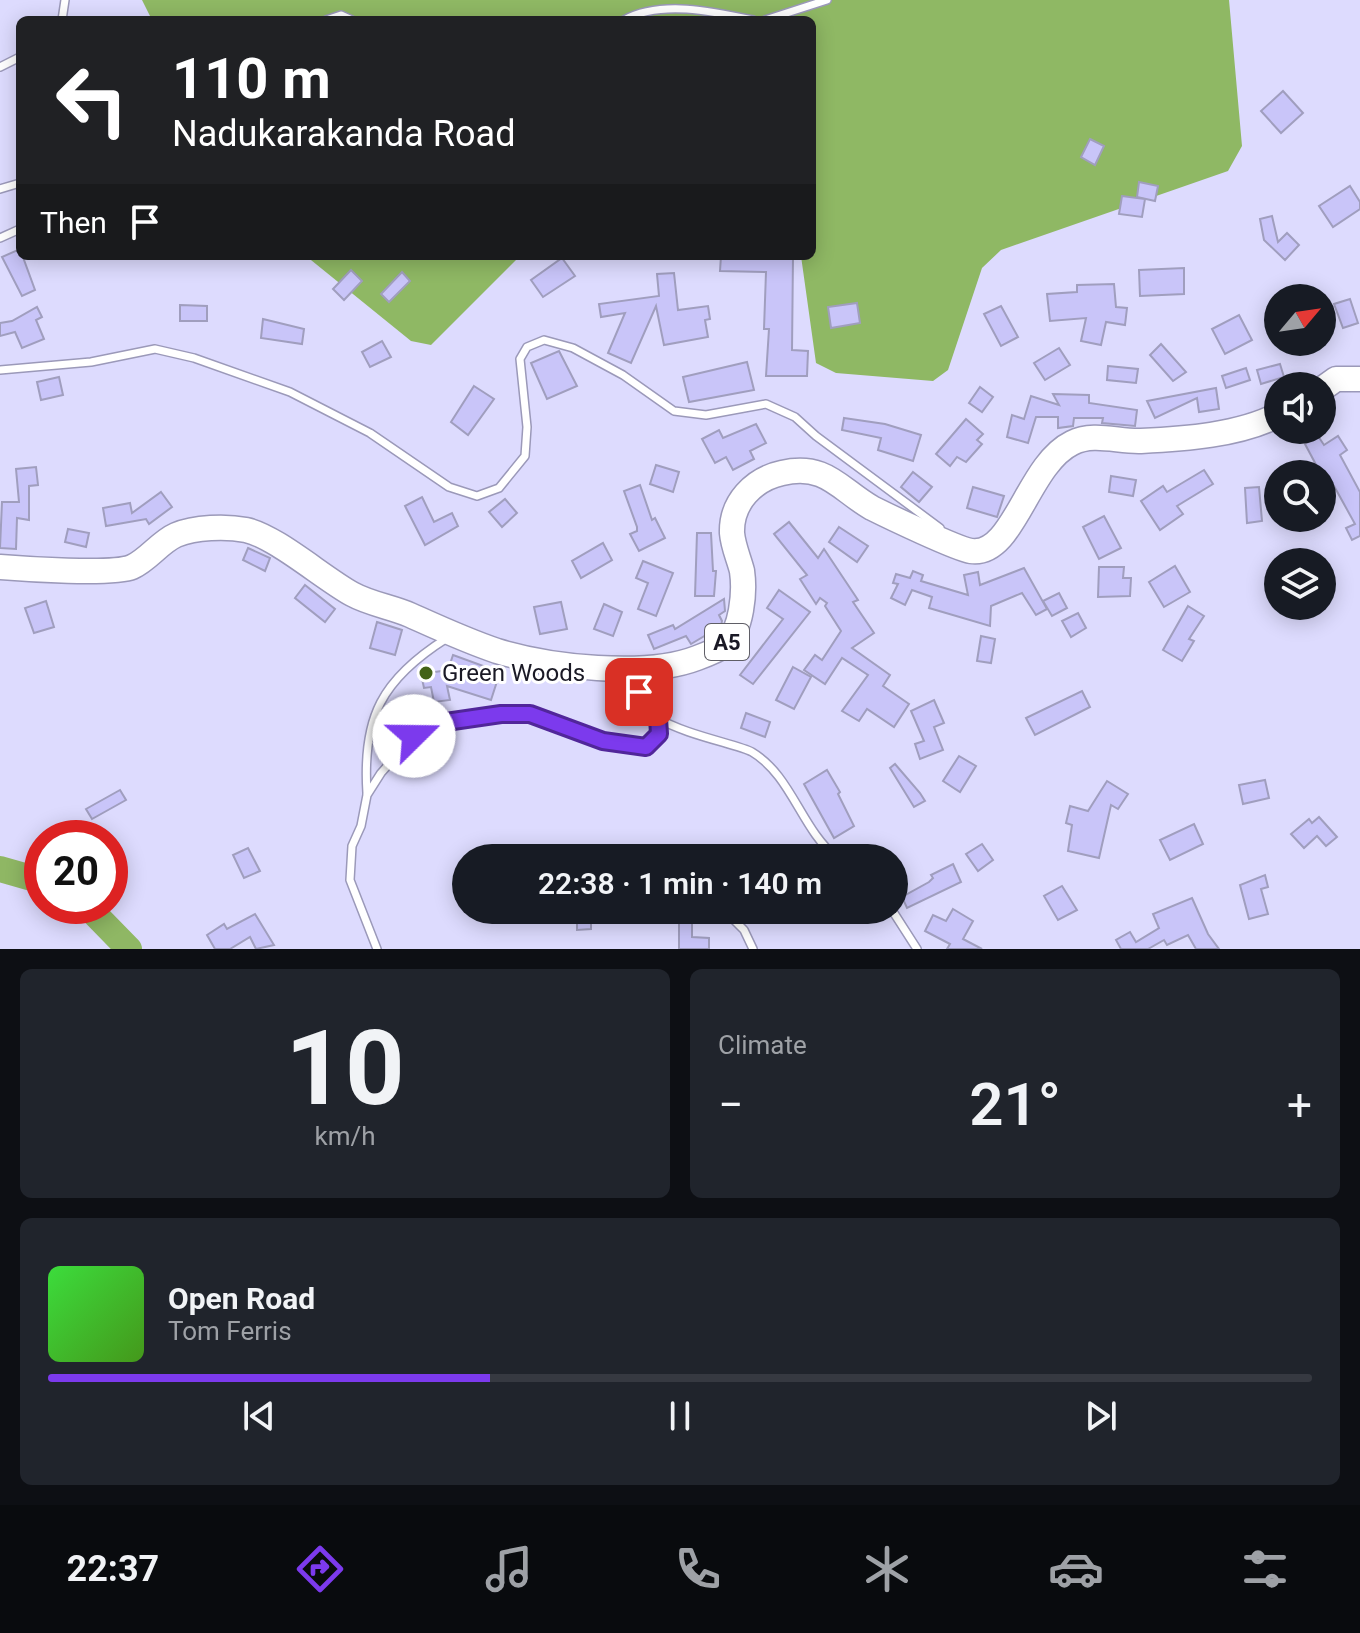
<!DOCTYPE html>
<meta charset="utf-8">
<style>
:root{--surface:#171b24;--page:#20242c;--text:#f1f3f6;--muted:#9ea1a6;--line:#363941;--accent:#7c3aed}
body{margin:0;font-family:Roboto,sans-serif;background:var(--page);color:var(--text);height:100vh;display:flex;flex-direction:column;font-size:30px;white-space:nowrap}
*{box-sizing:border-box;margin:0}
p{font-size:26px;color:var(--muted)}
.icon{flex:none;width:44px;height:44px;fill:none;stroke:currentColor;stroke-width:2;stroke-linecap:round;stroke-linejoin:round}
.map{position:relative;height:949px;overflow:hidden}
.details{display:flex;flex-direction:column;gap:20px;padding:20px;background:#0d0f14;flex:1}
.details>*{flex:none}
.guide{position:absolute;left:16px;top:16px;width:800px;height:244px;border-radius:12px;box-shadow:0 4px 20px #0003;background:#202124;color:#fff;overflow:hidden}
.needle{width:52px;rotate:61deg}
.buttons{position:absolute;left:1264px;top:284px;display:grid;gap:16px}
.buttons a{display:grid;place-items:center;width:72px;height:72px;border-radius:50%;background:var(--surface);box-shadow:0 4px 20px #0003;font-size:40px}
.speed{position:absolute;left:24px;top:820px;display:flex;gap:16px;font-size:40px;font-weight:700;text-align:center}
.speed>*{display:grid;place-content:center;width:104px;height:104px;border-radius:50%;background:var(--surface);box-shadow:0 4px 20px #0003;line-height:1}
.speed .limit{border:12px solid #d22;background:#fff;color:#111}
.pin{position:absolute;display:grid;place-items:center;width:68px;height:68px;color:#fff;margin:-34px;border-radius:16px;box-shadow:0 4px 12px #0006}
.me{position:absolute;width:88px;margin:-44px;rotate:68deg;stroke-linejoin:round;filter:drop-shadow(0 0 6px #0008)}
.turn{display:flex;align-items:center;gap:28px;height:168px;padding:0 24px;font-size:36px}
.turn .icon{width:104px;height:104px;stroke-width:2.5}
.turn b{display:block;font-size:56px;line-height:68px}
.then{display:flex;align-items:center;height:76px;padding:0 24px;background:#0003;gap:16px;font-size:30px}
.big{font-size:60px;font-weight:600;line-height:1.1}
.details .tile{flex:1;display:flex;flex-direction:column;justify-content:center;gap:12px;min-width:0;padding:0 28px;border-radius:12px;background:var(--page)}
.details .dial{align-items:center;gap:0}
.dial b{font-size:104px;line-height:1}
.song{display:flex;align-items:center;gap:24px}
.cover{width:96px;height:96px;border-radius:12px;background:linear-gradient(135deg,hsl(120 70% 55%),hsl(100 70% 35%))}
.played{height:8px;border-radius:4px;background:linear-gradient(90deg,var(--accent) 35%,var(--line) 35%)}
.keys{display:flex;justify-content:space-around;direction:ltr}
.heat{display:flex;justify-content:space-between;align-items:center;font-size:44px;direction:ltr}
.details .tiles{flex:1;display:grid;gap:20px;grid-template-columns:1fr 1fr}
.tile:last-child{grid-column:span 2}
.trip{position:absolute;left:452px;top:844px;width:456px;height:80px;border-radius:40px;background:var(--surface);box-shadow:0 4px 20px #0003;font-weight:600;line-height:80px;text-align:center}
.tabs{display:flex;height:128px;justify-content:space-around;align-items:center;background:#090b0e;color:var(--muted)}
.tabs .icon{width:56px;height:56px}
.tabs .current{color:var(--accent)}
.tabs b{font-size:36px;color:var(--text)}
.map>svg:first-child{display:block}
.forest{fill:#8fb864}
.lines{fill:none;stroke-linecap:round;stroke-linejoin:round}
.river{stroke:#8fb764;stroke-width:26}
.building{fill:#c9c5f9;stroke:#a09ebe;stroke-width:2}
.service-casing{stroke:#9b99b9;stroke-width:10}
.trunk-casing{stroke:#9b99b9;stroke-width:27}
.service{stroke:#fff;stroke-width:7}
.trunk{stroke:#fff;stroke-width:24}
.route-casing{stroke:#51269a;stroke-width:20}
.route{stroke:#7c3aed;stroke-width:14}
.poi-dot{fill:#426217;stroke:#fff;stroke-width:3}
.labels{text-anchor:middle;dominant-baseline:central;stroke-width:6;stroke-linejoin:round;paint-order:stroke}
.shield{fill:#fff;stroke:#5f5e66;stroke-width:2}
.shield-label{font-size:22px;font-weight:bold;fill:#1a1925}
.poi-label{font-size:24px;fill:#1a1925;stroke:#fff;text-anchor:start}
</style>
<div class="map">
<svg width="1360" height="949" viewBox="0 0 1360 949">
<rect width="100%" height="100%" fill="#dddbfe"/>
<g class="forest">
<polygon points="142,0 1229,0 1242,146 1228,171 1001,250 982,268 948,370 933,381 836,373 816,363 801,256 812,256 812,20 152,20"/>
<polygon points="306,256 520,256 431,345 411,341"/>
</g>
<g class="lines">
<g class="river">
<polyline points="0,869 42,881"/>
<polyline points="87,906 129,949"/>
</g>
</g>
<g class="building">
<polygon points="1283,91 1303,113 1281,133 1261,111"/>
<polygon points="1090,139 1104,146 1095,165 1081,157"/>
<polygon points="1139,182 1158,186 1155,201 1137,197"/>
<polygon points="1350,186 1360,202 1360,209 1333,227 1319,206"/>
<polygon points="1122,196 1145,199 1142,217 1119,214"/>
<polygon points="1272,216 1278,242 1287,233 1299,245 1285,260 1264,240 1260,219"/>
<polygon points="20,249 35,290 22,296 2,257"/>
<polygon points="721,256 793,256 792,350 808,351 807,376 766,376 769,329 764,329 766,272 720,271"/>
<polygon points="562,258 575,276 543,297 531,280"/>
<polygon points="1184,268 1184,294 1140,296 1139,270"/>
<polygon points="351,270 362,281 344,300 333,289"/>
<polygon points="402,272 410,281 389,302 381,294"/>
<polygon points="674,273 678,310 708,306 710,319 705,320 708,337 664,345 656,306 631,363 608,353 625,313 601,317 599,304 659,296 657,274"/>
<polygon points="1114,284 1116,307 1127,308 1125,325 1106,322 1101,345 1081,341 1086,318 1050,321 1047,294 1077,292 1077,285"/>
<polygon points="1350,299 1358,323 1343,328 1334,304"/>
<polygon points="857,303 860,323 831,328 828,307"/>
<polygon points="180,305 207,306 207,321 180,321"/>
<polygon points="1001,306 1018,337 1001,346 984,314"/>
<polygon points="37,307 42,317 36,320 44,339 22,348 15,332 0,336 0,323 12,321"/>
<polygon points="1239,315 1252,340 1225,354 1212,329"/>
<polygon points="263,319 304,329 302,344 261,338"/>
<polygon points="382,341 391,357 370,367 362,352"/>
<polygon points="1161,344 1186,372 1173,381 1150,355"/>
<polygon points="1059,348 1070,365 1045,380 1034,363"/>
<polygon points="559,351 577,386 547,399 531,363"/>
<polygon points="747,362 754,390 689,402 683,377"/>
<polygon points="1280,364 1284,377 1261,384 1257,370"/>
<polygon points="1108,366 1138,369 1136,383 1107,380"/>
<polygon points="1246,368 1250,380 1226,388 1222,376"/>
<polygon points="59,377 63,395 41,400 37,382"/>
<polygon points="474,386 494,399 468,435 451,422"/>
<polygon points="980,387 993,397 982,412 969,403"/>
<polygon points="1216,388 1219,409 1199,412 1197,398 1155,418 1147,401"/>
<polygon points="1053,394 1089,395 1089,403 1137,410 1135,426 1102,423 1103,418 1074,418 1073,426 1058,428 1058,417 1036,417 1028,443 1007,437 1012,415 1024,419 1031,396 1059,405"/>
<polygon points="844,418 885,424 921,435 913,461 878,450 881,438 842,430"/>
<polygon points="966,419 983,434 977,440 982,444 966,462 957,457 950,466 936,454"/>
<polygon points="756,424 766,443 750,451 754,459 733,470 726,457 715,463 702,439 719,430 723,438"/>
<polygon points="1318,436 1324,445 1338,436 1347,450 1340,455 1360,492 1360,536 1352,540 1346,528 1355,524 1334,486 1329,489 1305,444"/>
<polygon points="656,465 679,472 673,492 650,484"/>
<polygon points="36,467 38,485 29,486 29,520 17,518 16,549 0,548 2,502 19,502 16,469"/>
<polygon points="1204,470 1213,484 1177,506 1183,514 1160,530 1141,501 1163,486 1167,492"/>
<polygon points="913,472 932,487 919,502 901,487"/>
<polygon points="1111,476 1136,480 1133,496 1109,492"/>
<polygon points="640,485 652,520 655,518 665,538 639,551 630,534 637,531 637,527 624,491"/>
<polygon points="973,487 1004,496 997,517 967,508"/>
<polygon points="1259,487 1262,521 1247,523 1245,488"/>
<polygon points="161,492 172,507 149,524 146,519 106,526 103,508 130,503 132,513"/>
<polygon points="422,497 434,522 452,513 458,526 425,545 405,506"/>
<polygon points="505,499 517,513 502,527 489,512"/>
<polygon points="1104,516 1121,548 1099,559 1083,527"/>
<polygon points="789,522 818,558 824,549 858,600 853,602 874,633 852,648 890,675 883,686 909,704 894,727 867,709 859,721 842,711 868,675 842,658 825,684 804,670 815,655 822,660 841,631 825,606 827,603 820,598 816,604 800,579 807,575 774,534"/>
<polygon points="839,527 868,546 857,562 829,542"/>
<polygon points="68,529 89,533 86,547 65,542"/>
<polygon points="697,533 711,533 713,571 716,571 714,596 695,596"/>
<polygon points="603,543 612,560 581,578 572,561"/>
<polygon points="248,548 270,558 265,571 243,560"/>
<polygon points="643,561 673,573 656,616 638,609 648,583 636,578"/>
<polygon points="1175,566 1190,592 1164,607 1149,582"/>
<polygon points="1099,567 1124,567 1123,578 1131,578 1130,596 1098,597"/>
<polygon points="1024,568 1047,609 1036,615 1022,593 991,606 990,626 929,608 932,597 912,590 905,605 891,598 898,584 893,583 896,574 910,578 913,571 923,575 921,581 968,595 964,575 978,572 980,585"/>
<polygon points="305,585 335,609 325,622 295,598"/>
<polygon points="779,590 810,612 753,684 740,675 783,619 767,608"/>
<polygon points="1059,593 1067,608 1052,616 1043,601"/>
<polygon points="724,599 725,611 719,615 722,621 721,626 691,644 686,636 654,649 648,635 673,625 675,629"/>
<polygon points="46,601 54,627 34,633 25,608"/>
<polygon points="561,602 567,629 540,634 534,607"/>
<polygon points="604,604 622,612 613,636 594,629"/>
<polygon points="1188,606 1204,616 1189,639 1194,641 1182,661 1163,650"/>
<polygon points="1078,613 1086,628 1071,637 1062,621"/>
<polygon points="377,622 402,630 395,655 370,648"/>
<polygon points="981,636 995,639 991,663 977,661"/>
<polygon points="453,655 500,672 491,700 447,686 450,700 434,702 431,687 424,688 421,674 448,670"/>
<polygon points="793,667 811,677 794,709 776,700"/>
<polygon points="1082,691 1090,707 1035,735 1026,718"/>
<polygon points="934,700 944,723 934,727 943,750 920,759 915,744 924,741 911,711"/>
<polygon points="746,713 770,722 765,737 741,728"/>
<polygon points="959,756 976,766 960,792 943,781"/>
<polygon points="895,764 920,793 925,801 914,807 890,768"/>
<polygon points="827,770 840,792 838,794 854,826 834,838 804,784"/>
<polygon points="1265,780 1269,798 1243,804 1239,785"/>
<polygon points="1107,781 1128,794 1118,809 1111,805 1099,858 1068,851 1072,825 1066,823 1070,806 1088,811"/>
<polygon points="120,790 126,800 92,819 86,809"/>
<polygon points="1319,817 1337,837 1326,846 1317,836 1304,848 1291,834 1309,819 1312,823"/>
<polygon points="1194,824 1203,844 1170,860 1160,840"/>
<polygon points="982,844 993,860 978,871 966,854"/>
<polygon points="248,848 260,871 244,878 233,855"/>
<polygon points="953,864 961,882 907,908 902,897 929,882 933,878 931,875"/>
<polygon points="1265,875 1268,887 1261,889 1268,914 1249,919 1240,885"/>
<polygon points="1062,886 1077,910 1058,920 1044,896"/>
<polygon points="1192,898 1208,934 1219,949 1196,949 1188,935 1167,945 1164,940 1148,949 1121,949 1116,940 1130,932 1136,942 1159,928 1153,914"/>
<polygon points="953,909 973,921 963,939 982,949 947,949 950,944 925,931 933,915 946,921"/>
<polygon points="540,910 591,910 591,929 577,930 577,920 541,922"/>
<polygon points="679,910 692,910 692,937 709,938 709,949 679,949"/>
<polygon points="255,914 274,945 256,949 250,937 230,949 215,949 207,935 224,924 227,929"/>
</g>
<g class="lines">
<defs>
<g id="service">
<polyline points="62,20 65,0"/>
<polyline points="326,20 341,15 352,20"/>
<path d="M 624,20 C 660,0 712,11 753,20"/>
<polyline points="765,20 827,0"/>
<polyline points="0,67 20,57"/>
<polyline points="0,189 20,183"/>
<polyline points="0,238 20,229"/>
<polyline points="0,370 91,362 155,349 194,358 290,392 370,433 449,487 477,496 499,488 525,456 527,427 520,359 527,347 544,340 573,348 623,375 674,411 706,415 766,404 795,417 816,436 940,528"/>
<path d="M 647,674 C 604,723 731,740 752,752 C 792,776 801,829 837,858"/>
<path d="M 367,793 C 362,717 382,679 447,638"/>
<polyline points="892,910 917,949"/>
<polyline points="732,918 744,930 753,949"/>
<polyline points="377,949 350,880 352,846 361,826 367,795 381,773 414,736 439,723 501,714 530,714 603,741 646,747 659,734 658,718"/>
</g>
<g id="trunk">
<polyline points="1322,389 1336,379 1360,379"/>
<path d="M 0,567 C 24,569 113,575 132,567 C 148,560 160,542 176,535 C 195,527 226,526 246,530 C 275,536 323,578 352,594 C 370,604 392,607 410,615 C 439,628 467,641 497,651 C 550,667 645,678 697,658 C 705,655 718,650 725,645 C 742,630 745,592 742,571 C 739,559 733,546 732,533 C 731,502 754,479 782,473 C 826,463 839,489 872,508 C 888,516 957,549 971,551 C 1014,557 1027,465 1072,443 C 1094,432 1118,442 1141,441 C 1184,439 1240,435 1278,415"/>
</g>
</defs>
<use href="#service" class="service-casing"/>
<use href="#trunk" class="trunk-casing"/>
<use href="#service" class="service"/>
<use href="#trunk" class="trunk"/>
</g>
<g class="lines">
<defs>
<polyline id="route" points="414,736 439,723 501,714 530,714 603,741 646,747 659,734 658,718 642,703 639,692"/>
</defs>
<use href="#route" class="route-casing"/>
<use href="#route" class="route"/>
</g>
<circle class="poi-dot" cx="426" cy="673" r="8"/>
<g class="labels">
<rect class="shield" x="705" y="624" width="44" height="36" rx="6"/>
<g class="shield-label">
<text x="727" y="642">A5</text>
</g>
<g class="poi-label">
<text x="442" y="673">Green Woods</text>
</g>
</g>
</svg>
<div class="buttons">
<a><svg class="needle" viewBox="-14 -14 28 28"><path d="M0-13l5 13h-10z" fill="#e53935"/><path d="M0 13l5-13h-10z" fill="#9ea1a6"/></svg></a>
<a><svg class="icon" aria-label="sound" viewBox="0 0 24 24"><path d="M4 9h4l5-4v14l-5-4H4zM17 9q2 3 0 6"/></svg></a>
<a><svg class="icon" aria-label="search" viewBox="0 0 24 24"><circle cx="10" cy="10" r="6"/><path d="M15 15l6 6"/></svg></a>
<a><svg class="icon" aria-label="layers" viewBox="0 0 24 24"><path d="M12 4l9 5-9 5-9-5zM3 14l9 5 9-5"/></svg></a>
</div>
<div class="speed"><div class="limit">20</div></div>
<div class="pin" style="left:639px;top:692px;background:#d93025"><svg class="icon" aria-label="arrive" viewBox="0 0 24 24"><path d="M6 21V4h12l-3 4 3 4H6"/></svg></div>
<svg class="me" style="left:414px;top:736px" viewBox="-20 -20 40 40"><circle r="19" fill="#fff"/><path d="M0-13L10 11 0 6-10 11z" fill="#7c3aed"/></svg>
<div class="trip">22:38 · 1 min · 140 m</div>
<div class="guide">
<div class="turn"><svg class="icon" aria-label="left" viewBox="0 0 24 24"><path d="M17 20v-9H6M10 6l-5 5 5 5"/></svg><div><b>110 m</b>Nadukarakanda Road</div></div>
<div class="then">Then<svg class="icon" aria-label="arrive" viewBox="0 0 24 24"><path d="M6 21V4h12l-3 4 3 4H6"/></svg></div>
</div>
</div>
<section class="details">
<div class="tiles">
<div class="tile dial"><b>10</b><p>km/h</p></div>
<div class="tile"><p>Climate</p>
<div class="heat"><a>−</a><b class="big">21°</b><a>+</a></div>
</div>
<div class="tile">
<div class="song"><i class="cover"></i><div><b>Open Road</b><p>Tom Ferris</p></div></div>
<div class="played"></div>
<div class="keys"><svg class="icon" aria-label="previous" viewBox="0 0 24 24"><path d="M18 5L8 12l10 7zM5 5v14"/></svg><svg class="icon" aria-label="pause" viewBox="0 0 24 24"><path d="M8 5v14M16 5v14"/></svg><svg class="icon" aria-label="next" viewBox="0 0 24 24"><path d="M6 5l10 7-10 7zM19 5v14"/></svg></div>
</div>
</div>
</section>
<nav class="tabs">
<b>22:37</b>
<svg class="icon current" aria-label="directions" viewBox="0 0 24 24"><path d="M12 3l9 9-9 9-9-9zM9 14v-3h6M13 9l2 2-2 2"/></svg>
<svg class="icon" aria-label="music" viewBox="0 0 24 24"><path d="M9 18V5l10-2v13"/><circle cx="6" cy="18" r="3"/><circle cx="16" cy="16" r="3"/></svg>
<svg class="icon" aria-label="phone" viewBox="0 0 24 24"><path d="M5 4h4l2 5-3 2q2 4 5 5l2-3 5 2v4C11 20 4 13 5 4z"/></svg>
<svg class="icon" aria-label="climate" viewBox="0 0 24 24"><path d="M12 3v18M4 7l16 10M4 17L20 7"/></svg>
<svg class="icon" aria-label="car" viewBox="0 0 24 24"><path d="M5 17H2v-5l4-1 3-4h7l3 4 3 1v5h-3M9 17h6M6 11h13"/><circle cx="7" cy="17" r="2"/><circle cx="17" cy="17" r="2"/></svg>
<svg class="icon" aria-label="filters" viewBox="0 0 24 24"><path d="M4 7h16M4 17h16"/><circle cx="9" cy="7" r="2"/><circle cx="15" cy="17" r="2"/></svg>
</nav>
